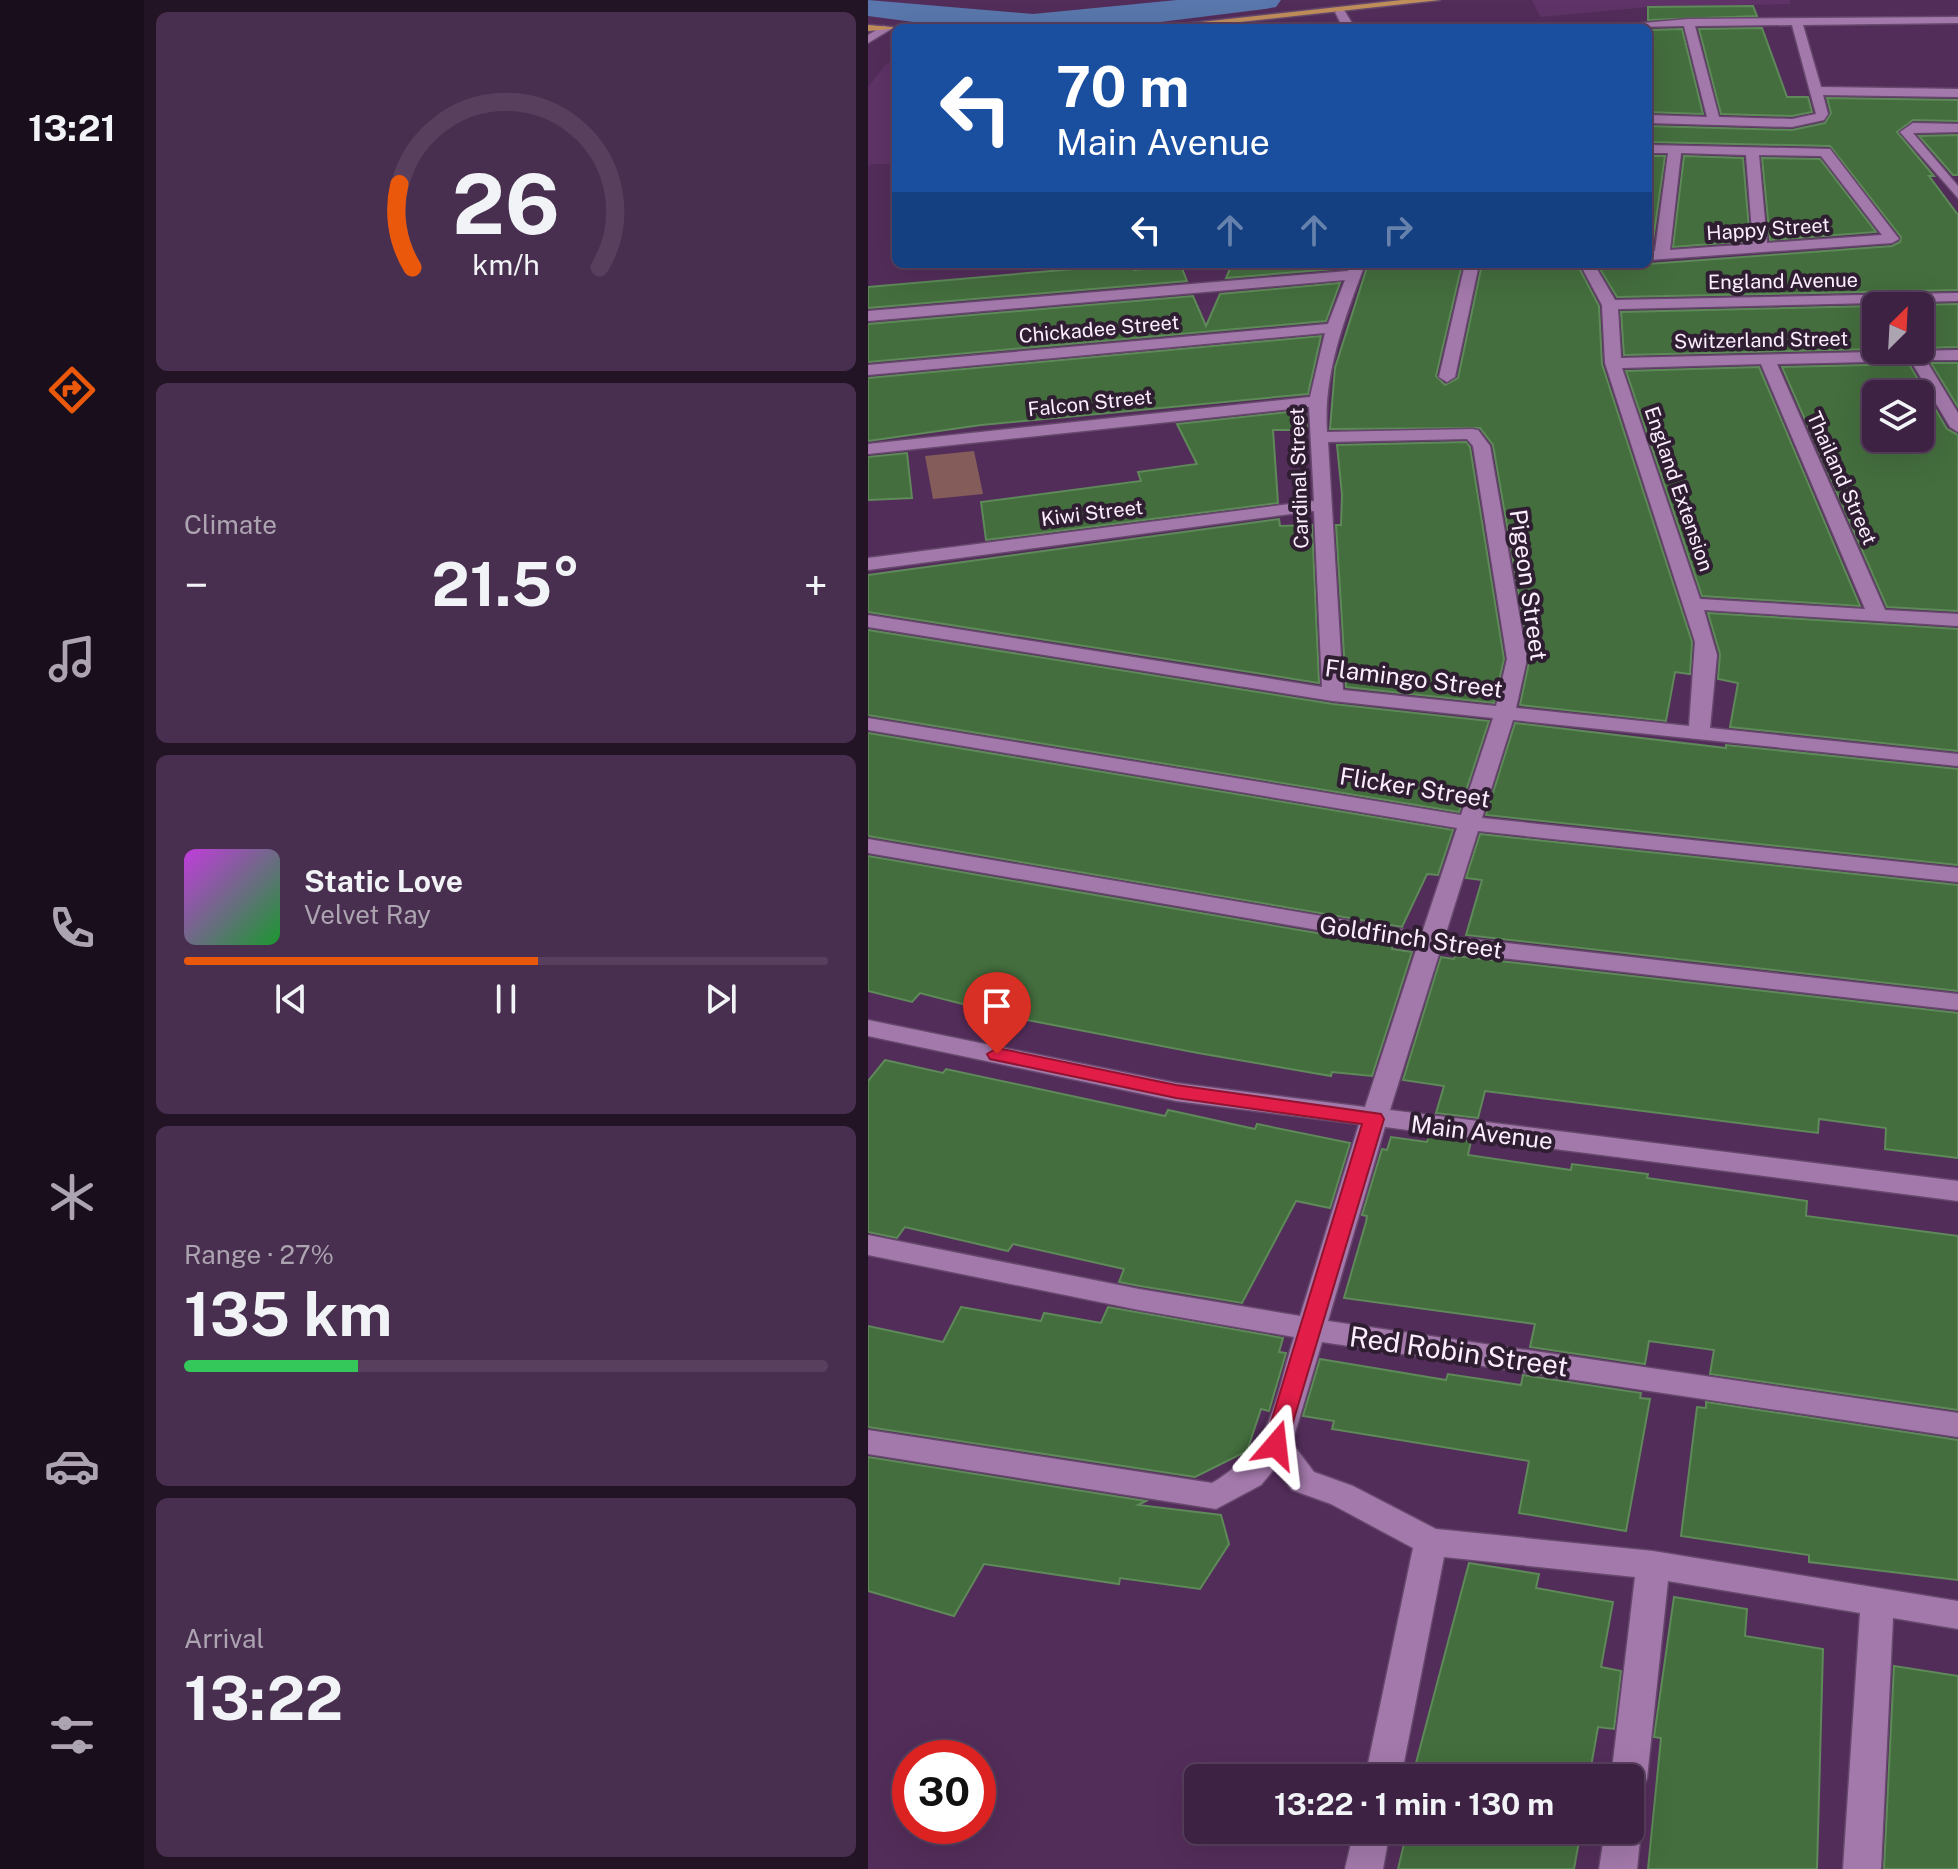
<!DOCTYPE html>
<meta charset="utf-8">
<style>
:root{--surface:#3e2244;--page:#492f4f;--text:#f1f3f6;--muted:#ada4b2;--line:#573f5d;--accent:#ea580c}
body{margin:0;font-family:"Public Sans",sans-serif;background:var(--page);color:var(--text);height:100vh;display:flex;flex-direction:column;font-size:30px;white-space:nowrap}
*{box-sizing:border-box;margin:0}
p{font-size:26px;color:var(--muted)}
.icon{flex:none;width:44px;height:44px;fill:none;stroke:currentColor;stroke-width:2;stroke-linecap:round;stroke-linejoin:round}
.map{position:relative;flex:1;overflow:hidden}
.details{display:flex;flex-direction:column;gap:12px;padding:12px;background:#221325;width:724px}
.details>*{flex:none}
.banner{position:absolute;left:24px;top:24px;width:760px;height:244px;border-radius:12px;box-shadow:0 8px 32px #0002,0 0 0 2px var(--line);background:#1a4fa0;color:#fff;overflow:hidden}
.needle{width:52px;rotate:24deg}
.tools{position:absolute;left:994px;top:292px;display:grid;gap:16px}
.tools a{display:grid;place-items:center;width:72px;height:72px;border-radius:12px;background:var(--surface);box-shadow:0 8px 32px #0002,0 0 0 2px var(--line);font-size:40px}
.speed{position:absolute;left:24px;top:1740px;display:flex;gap:16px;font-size:40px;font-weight:700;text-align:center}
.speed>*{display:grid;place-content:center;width:104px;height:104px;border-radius:50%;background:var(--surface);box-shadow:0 8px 32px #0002,0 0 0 2px var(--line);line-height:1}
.speed .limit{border:12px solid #d22;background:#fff;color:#111}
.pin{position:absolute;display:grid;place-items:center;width:68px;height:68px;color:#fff;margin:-82px -34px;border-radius:50% 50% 50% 0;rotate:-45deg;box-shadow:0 0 8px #0007}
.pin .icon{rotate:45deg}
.me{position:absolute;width:88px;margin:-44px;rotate:17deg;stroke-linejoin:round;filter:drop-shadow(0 0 6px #0008)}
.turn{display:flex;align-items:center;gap:28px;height:168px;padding:0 32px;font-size:36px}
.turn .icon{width:104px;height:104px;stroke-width:2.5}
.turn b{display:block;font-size:56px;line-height:68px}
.lanes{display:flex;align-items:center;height:76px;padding:0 32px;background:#0003;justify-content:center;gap:40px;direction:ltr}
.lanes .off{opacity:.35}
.big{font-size:60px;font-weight:700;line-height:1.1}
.details .tile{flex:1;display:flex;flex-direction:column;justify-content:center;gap:12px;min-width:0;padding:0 28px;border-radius:12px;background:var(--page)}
.details .dial{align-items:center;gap:0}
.dial svg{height:208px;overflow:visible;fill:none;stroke:var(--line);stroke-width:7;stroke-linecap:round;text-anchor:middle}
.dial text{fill:var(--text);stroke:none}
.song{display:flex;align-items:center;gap:24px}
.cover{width:96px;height:96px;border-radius:12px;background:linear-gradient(135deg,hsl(290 70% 55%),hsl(130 70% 35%))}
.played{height:8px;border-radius:4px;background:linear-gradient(90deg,var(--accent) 55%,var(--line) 55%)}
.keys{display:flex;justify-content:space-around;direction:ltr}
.heat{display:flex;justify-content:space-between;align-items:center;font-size:44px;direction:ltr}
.charge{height:12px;border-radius:6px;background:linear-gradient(90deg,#34c759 27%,var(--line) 0)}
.trip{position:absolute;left:316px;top:1764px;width:460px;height:80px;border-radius:12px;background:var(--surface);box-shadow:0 8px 32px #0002,0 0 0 2px var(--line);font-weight:700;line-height:80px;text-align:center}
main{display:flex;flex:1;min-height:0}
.menu{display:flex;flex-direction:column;width:144px;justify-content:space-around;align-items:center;background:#190e1b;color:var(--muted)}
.menu .icon{width:56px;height:56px}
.menu .selected{color:var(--accent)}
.menu b{font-size:36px;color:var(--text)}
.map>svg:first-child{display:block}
.built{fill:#5f3367}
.green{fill:#845c5a}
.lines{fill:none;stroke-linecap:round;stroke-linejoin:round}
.river{fill:#5977ac;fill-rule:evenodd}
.building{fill:#446e3e;stroke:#5e8958;stroke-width:2;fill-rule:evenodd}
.minor-casing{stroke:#66486c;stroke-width:3}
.major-casing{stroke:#66486c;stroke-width:3}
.minor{fill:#a379ab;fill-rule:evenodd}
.major{fill:#c08e5b;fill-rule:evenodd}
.route{fill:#e11d48;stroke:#92132f;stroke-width:2}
.labels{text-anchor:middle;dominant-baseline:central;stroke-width:8;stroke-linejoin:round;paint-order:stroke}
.far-street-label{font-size:20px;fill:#fceefe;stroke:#2f1e32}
.street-label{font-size:24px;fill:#fceefe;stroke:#2f1e32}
.near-street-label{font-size:28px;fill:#fceefe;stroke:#2f1e32}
</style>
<main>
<nav class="menu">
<b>13:21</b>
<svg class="icon selected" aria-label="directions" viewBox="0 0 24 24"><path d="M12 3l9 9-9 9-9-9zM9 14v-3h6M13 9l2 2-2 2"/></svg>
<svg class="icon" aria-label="music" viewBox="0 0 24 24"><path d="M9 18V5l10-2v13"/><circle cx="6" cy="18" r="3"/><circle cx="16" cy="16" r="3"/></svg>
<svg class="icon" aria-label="phone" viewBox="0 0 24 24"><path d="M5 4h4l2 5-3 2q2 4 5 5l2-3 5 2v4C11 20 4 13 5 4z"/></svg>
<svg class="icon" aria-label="climate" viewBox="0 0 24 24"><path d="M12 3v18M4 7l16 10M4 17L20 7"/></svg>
<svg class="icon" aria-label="car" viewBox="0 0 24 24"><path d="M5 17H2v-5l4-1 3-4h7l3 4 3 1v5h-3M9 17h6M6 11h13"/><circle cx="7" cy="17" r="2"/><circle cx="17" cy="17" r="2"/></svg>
<svg class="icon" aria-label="filters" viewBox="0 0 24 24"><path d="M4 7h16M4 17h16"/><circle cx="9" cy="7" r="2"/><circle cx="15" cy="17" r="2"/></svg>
</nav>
<section class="details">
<div class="tile dial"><svg viewBox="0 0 100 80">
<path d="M14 69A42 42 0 1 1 86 69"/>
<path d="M14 69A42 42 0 0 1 9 37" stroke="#ea580c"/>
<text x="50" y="56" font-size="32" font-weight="700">26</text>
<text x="50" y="72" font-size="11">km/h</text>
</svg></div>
<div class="tile"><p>Climate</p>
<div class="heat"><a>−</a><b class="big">21.5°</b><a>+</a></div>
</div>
<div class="tile">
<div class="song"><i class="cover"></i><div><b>Static Love</b><p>Velvet Ray</p></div></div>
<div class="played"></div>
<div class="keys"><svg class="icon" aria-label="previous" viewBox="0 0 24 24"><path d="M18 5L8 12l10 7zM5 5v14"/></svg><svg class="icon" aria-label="pause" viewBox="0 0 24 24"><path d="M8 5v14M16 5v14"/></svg><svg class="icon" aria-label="next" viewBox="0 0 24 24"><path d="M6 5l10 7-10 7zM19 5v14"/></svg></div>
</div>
<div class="tile"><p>Range · 27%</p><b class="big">135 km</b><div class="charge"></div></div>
<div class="tile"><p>Arrival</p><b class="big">13:22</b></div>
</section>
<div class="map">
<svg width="1090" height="1869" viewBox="0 0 1090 1869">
<rect width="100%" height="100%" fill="#532d5a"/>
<g class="built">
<polygon points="664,0 922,0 922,4 781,7 672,17"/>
<polygon points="19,63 28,63 28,164 3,164 0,167 0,87"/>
</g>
<polygon class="green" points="106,451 115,494 65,499 57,456"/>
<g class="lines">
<polygon class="river" points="0,0 165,14 309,0 413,0 408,7 397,9 244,28 91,28 0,16"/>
</g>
<g class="building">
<polygon points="885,6 889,16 780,20 780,7"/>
<polygon points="894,28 919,97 940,97 944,112 924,116 853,114 831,29"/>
<polygon points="814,29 835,114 780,112 780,30"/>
<polygon points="959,98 1090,100 1090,121 1045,120 1029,132 1066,176 1061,176 1090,215 1090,290 749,297 729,264 780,264 1024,246 1032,242 1033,237 962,146 780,142 780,126 924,130 957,123 963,113"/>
<polygon points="1090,135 1090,175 1085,175 1051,136"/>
<polygon points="780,156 797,156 784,248 780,249"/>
<polygon points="816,156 875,158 882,241 805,247"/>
<polygon points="894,158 952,159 1008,232 902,240"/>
<polygon points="264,264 266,270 313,266 319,281 0,308 0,287"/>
<polygon points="364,264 480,264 478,268 358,278"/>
<polygon points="500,264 594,264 568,376 577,385 590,378 614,264 709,264 731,306 734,364 824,642 822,674 807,672 798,721 652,705 662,658 625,445 612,428 462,429 467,368"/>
<polygon points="472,283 458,321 0,362 0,324 325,296 338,326 352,294"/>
<polygon points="1090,304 1090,347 1052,348 1052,306 1008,306 1008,349 756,355 753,312"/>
<polygon points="453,336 440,394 113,425 0,441 0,378"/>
<polygon points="1063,363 1090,363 1090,407"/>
<path d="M 1041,364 L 1079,429 L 1090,435 L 1090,611 L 1019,607 L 914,367 ZM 1008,394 L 1052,394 L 1052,438 L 1008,438 Z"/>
<polygon points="891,367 992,606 834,596 758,371"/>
<polygon points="438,410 439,430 405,430 410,503 118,540 113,502 273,481 270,472 329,464 309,424"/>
<polygon points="598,442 602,447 636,659 626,703 478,687 468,525 473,525 474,495 469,445"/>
<polygon points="39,453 44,498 0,500 0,457"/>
<polygon points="411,519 412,526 444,525 451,683 0,612 0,575"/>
<polygon points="840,613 1090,629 1090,751 862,727 870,683 850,679 852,654"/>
<polygon points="0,630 465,704 621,721 591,812 0,715"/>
<polygon points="647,723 858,748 858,745 1090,769 1090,865 618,815"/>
<polygon points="0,733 585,830 570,875 559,874 534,927 0,836"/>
<polygon points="612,834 1090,885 1090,991 598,935 614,880 598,878"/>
<polygon points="0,856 525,946 524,949 544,952 504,1076 464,1072 463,1076 330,1053 149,1018 52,993 44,1002 0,991"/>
<polygon points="587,956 1090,1013 1090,1158 1017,1149 1018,1128 951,1119 950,1133 617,1091 610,1118 568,1113 576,1086 535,1080 573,957 586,959"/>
<polygon points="17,1060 75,1073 78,1069 297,1116 300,1110 387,1129 389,1124 482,1143 462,1208 428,1201 374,1303 272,1286 251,1282 256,1269 145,1244 140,1251 37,1227 29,1238 0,1232 0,1081"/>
<polygon points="561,1136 603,1141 600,1155 703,1170 704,1164 780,1174 779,1178 939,1201 938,1216 1090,1236 1090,1410 842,1374 846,1350 781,1341 777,1364 662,1347 667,1324 476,1298 498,1222 499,1216 494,1215 514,1149 519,1150 523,1137 559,1142"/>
<polygon points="93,1307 173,1321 176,1313 233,1323 240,1307 415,1338 411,1352 418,1353 401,1411 393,1409 379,1451 327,1477 0,1427 0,1326 75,1342"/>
<polygon points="452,1359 578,1380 580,1374 653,1385 655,1375 773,1393 772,1398 782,1399 758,1531 651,1513 661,1461 464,1429 466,1421 435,1416"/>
<polygon points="838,1402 1090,1440 1090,1580 941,1562 941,1555 813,1536 829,1407 838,1408"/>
<polygon points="0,1457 278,1501 270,1505 353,1515 361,1544 332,1589 252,1578 251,1584 116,1564 86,1616 0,1591"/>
<polygon points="601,1563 671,1574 668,1588 745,1602 733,1667 753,1671 746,1729 730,1727 721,1778 544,1778"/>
<polygon points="806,1597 879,1609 877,1636 955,1649 949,1869 780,1869 793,1738 786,1737"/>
<polygon points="1026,1666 1090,1676 1090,1869 1016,1869"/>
<polygon points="531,1830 713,1830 706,1869 530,1869 536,1844 528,1843"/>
</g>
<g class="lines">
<defs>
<g id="minor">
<polygon points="472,9 476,10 487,28 475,28 467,12"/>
<path d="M 1090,17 L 1090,23 L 935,25 L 953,87 L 1090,89 L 1090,97 L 955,95 L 960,114 L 956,120 L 924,127 L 780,123 L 780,115 L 839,117 L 816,26 L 720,28 L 820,19 ZM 924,25 L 948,114 L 924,119 L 851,117 L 827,26 Z"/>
<polygon points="15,26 25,28 0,43 0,35"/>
<polygon points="1045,123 1090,124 1090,132 1045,133 1090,186 1090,198 1032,132"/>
<path d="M 780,145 L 962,149 L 1031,239 L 1024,243 L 780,260 L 780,252 L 787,251 L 800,153 L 780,153 ZM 813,153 L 878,155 L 885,244 L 802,250 ZM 891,155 L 953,156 L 1014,235 L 899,243 Z"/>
<path d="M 483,264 L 497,264 C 477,318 455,373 459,432 L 604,429 L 610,430 L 622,446 L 659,659 L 648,708 L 821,726 L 827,642 L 737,363 L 734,305 L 712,264 L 726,264 L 747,300 L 1090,293 L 1090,301 L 750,309 L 753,358 L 1090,350 L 1090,360 L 1058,360 L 1090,413 L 1090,432 L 1082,427 L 1043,361 L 909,364 L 1017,610 L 1090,614 L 1090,626 L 836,610 L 849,655 L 842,728 L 1090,754 L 1090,766 L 645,720 L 614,818 L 1090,868 L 1090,882 L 610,831 L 577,936 L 1090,994 L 1090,1010 L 572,951 L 522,1110 L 1090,1181 L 1090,1201 L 517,1127 L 460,1321 L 1090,1413 L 1090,1437 L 454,1342 L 424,1443 L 446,1472 L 485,1486 L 568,1529 L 785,1551 L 1090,1601 L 1090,1629 L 1025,1618 L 1013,1869 L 975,1869 L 992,1613 L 800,1581 L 779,1778 L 774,1790 L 762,1794 L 762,1778 L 743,1778 L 767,1577 L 576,1557 L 533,1778 L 497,1778 L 545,1548 L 463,1504 L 424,1490 L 407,1468 L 393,1485 L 348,1509 L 0,1454 L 0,1430 L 344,1483 C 406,1447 406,1401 426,1337 L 271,1310 L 0,1255 L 0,1235 L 271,1289 L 432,1316 L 491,1124 L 308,1101 L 0,1036 L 0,1020 L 308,1083 L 497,1107 L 549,947 L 0,853 L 0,839 L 554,933 L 589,828 L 0,730 L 0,718 L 593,815 L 625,718 L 465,701 L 0,627 L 0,615 L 454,687 L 446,511 L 0,570 L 0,558 L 446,501 L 441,407 L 0,454 L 0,444 L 442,397 L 457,333 L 0,375 L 0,365 L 460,324 L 477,280 L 0,321 L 0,311 L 480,271 ZM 893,364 L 997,609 L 832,599 L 754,368 ZM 599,439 L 605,446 L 639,659 L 628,706 L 475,690 L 460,442 Z"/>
<polygon points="597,264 611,264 587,377 579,382 571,377"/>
<polygon points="762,1816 768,1818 773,1830 769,1869 731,1869 737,1830 762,1830"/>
<polygon points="486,1830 522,1830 515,1869 477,1869"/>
</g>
<g id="major">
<polygon points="534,0 572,0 317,28 278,28"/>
<polygon points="0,25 34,28 0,31"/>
</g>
</defs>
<use href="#minor" class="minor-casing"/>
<use href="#major" class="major-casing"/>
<use href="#minor" class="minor"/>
<use href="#major" class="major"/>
</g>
<polygon class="route" points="129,1048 308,1085 513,1114 516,1119 416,1452 399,1452 396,1445 494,1124 308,1098 122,1059 119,1054"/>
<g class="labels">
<g class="far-street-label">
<text transform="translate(900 229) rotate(-4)">Happy Street</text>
<text transform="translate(915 281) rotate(-1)">England Avenue</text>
<text transform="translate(231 329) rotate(-5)">Chickadee Street</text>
<text transform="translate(893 340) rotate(-1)">Switzerland Street</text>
<text transform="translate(222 403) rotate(-6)">Falcon Street</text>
<text transform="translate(431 478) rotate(-92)">Cardinal Street</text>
<text transform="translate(974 478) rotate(66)">Thailand Street</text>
<text transform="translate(811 489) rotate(71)">England Extension</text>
<text transform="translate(224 513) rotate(-7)">Kiwi Street</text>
</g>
<g class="street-label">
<text transform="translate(661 585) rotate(82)">Pigeon Street</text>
<text transform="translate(546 678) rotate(7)">Flamingo Street</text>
<text transform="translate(547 787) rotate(9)">Flicker Street</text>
<text transform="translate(543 937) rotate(8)">Goldfinch Street</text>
<text transform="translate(614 1132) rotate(7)">Main Avenue</text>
</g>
<g class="near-street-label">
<text transform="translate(591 1351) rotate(8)">Red Robin Street</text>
</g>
</g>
</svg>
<div class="tools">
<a><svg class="needle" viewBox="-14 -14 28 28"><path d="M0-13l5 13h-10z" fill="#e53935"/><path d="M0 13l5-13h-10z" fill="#ada4b2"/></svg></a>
<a><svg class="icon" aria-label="layers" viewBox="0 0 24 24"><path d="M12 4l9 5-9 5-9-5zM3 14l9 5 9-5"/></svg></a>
</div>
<div class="speed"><div class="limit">30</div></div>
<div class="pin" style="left:129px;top:1054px;background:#d93025"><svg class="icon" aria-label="arrive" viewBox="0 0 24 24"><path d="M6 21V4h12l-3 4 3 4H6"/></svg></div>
<svg class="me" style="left:408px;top:1445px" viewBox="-20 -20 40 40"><path d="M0-17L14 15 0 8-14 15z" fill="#e11d48" stroke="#fff" stroke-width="4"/></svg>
<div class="trip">13:22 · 1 min · 130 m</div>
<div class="banner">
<div class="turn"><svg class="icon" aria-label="left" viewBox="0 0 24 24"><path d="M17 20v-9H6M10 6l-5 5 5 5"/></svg><div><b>70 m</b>Main Avenue</div></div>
<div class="lanes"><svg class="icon" aria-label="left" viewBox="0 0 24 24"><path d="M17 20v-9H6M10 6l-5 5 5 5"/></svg><svg class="icon off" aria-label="ahead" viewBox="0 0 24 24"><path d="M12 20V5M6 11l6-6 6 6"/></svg><svg class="icon off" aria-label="ahead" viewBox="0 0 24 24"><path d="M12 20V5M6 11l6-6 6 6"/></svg><svg class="icon off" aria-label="right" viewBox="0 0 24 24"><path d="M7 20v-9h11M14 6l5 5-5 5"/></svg></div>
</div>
</div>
</main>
